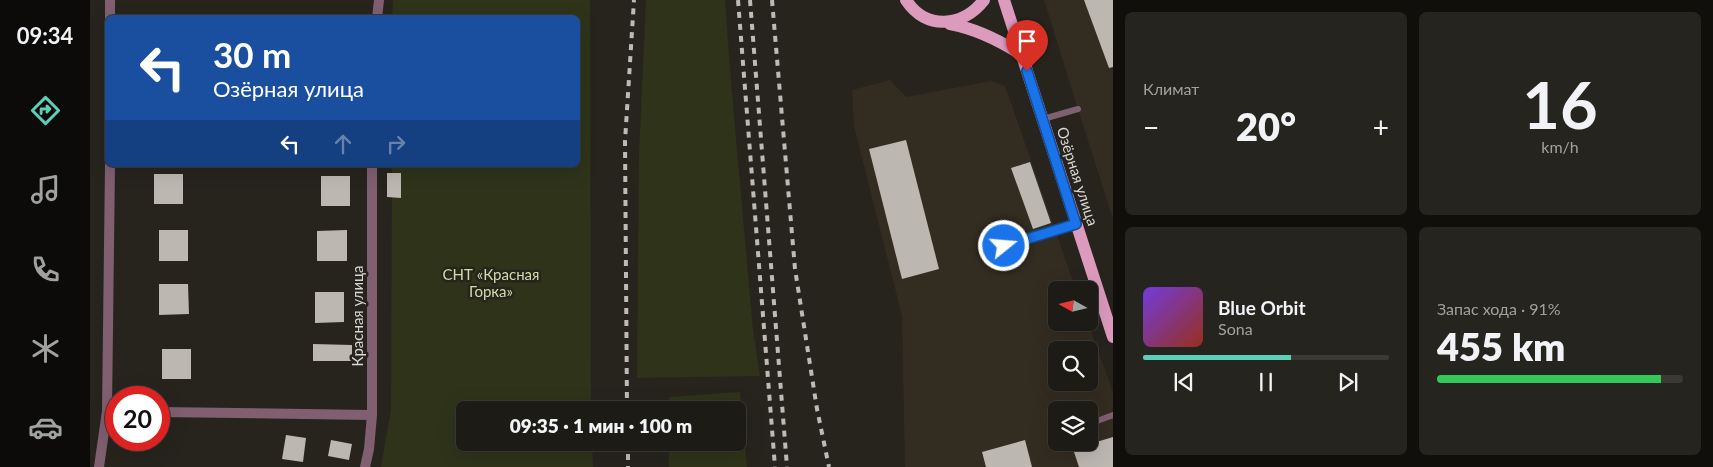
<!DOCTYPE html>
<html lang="ru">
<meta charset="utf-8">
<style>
:root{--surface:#1d1b16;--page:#25241f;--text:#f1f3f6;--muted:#a0a1a1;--line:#3b3935;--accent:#5eceb8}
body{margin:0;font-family:Lato,sans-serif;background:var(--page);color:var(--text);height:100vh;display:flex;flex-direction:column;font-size:19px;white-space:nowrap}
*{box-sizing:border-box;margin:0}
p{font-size:16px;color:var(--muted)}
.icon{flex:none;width:28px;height:28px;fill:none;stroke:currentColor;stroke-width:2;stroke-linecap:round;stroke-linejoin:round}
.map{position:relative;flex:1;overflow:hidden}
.side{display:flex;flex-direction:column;gap:12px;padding:12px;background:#100f0c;width:600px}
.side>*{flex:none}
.guide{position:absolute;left:15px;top:15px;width:475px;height:152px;border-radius:8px;box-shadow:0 5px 20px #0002,0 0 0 1px var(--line);background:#1a4fa0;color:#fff;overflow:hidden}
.needle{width:32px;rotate:278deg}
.buttons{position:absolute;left:958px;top:281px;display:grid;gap:10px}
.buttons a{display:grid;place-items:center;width:50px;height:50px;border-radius:8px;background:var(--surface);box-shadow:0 5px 20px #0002,0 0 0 1px var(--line);font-size:25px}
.speed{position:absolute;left:15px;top:386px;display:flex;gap:10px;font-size:25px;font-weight:700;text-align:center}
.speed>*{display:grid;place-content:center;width:65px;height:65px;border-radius:50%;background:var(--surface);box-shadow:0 5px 20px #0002,0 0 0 1px var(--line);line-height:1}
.speed .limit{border:8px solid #d22;background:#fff;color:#111}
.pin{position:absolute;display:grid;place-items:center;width:42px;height:42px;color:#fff;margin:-51px -21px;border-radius:50% 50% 50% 0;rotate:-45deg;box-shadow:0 0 5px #0007}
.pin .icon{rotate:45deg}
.me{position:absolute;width:55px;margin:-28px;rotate:73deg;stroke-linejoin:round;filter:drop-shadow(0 0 4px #0008)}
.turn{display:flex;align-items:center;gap:18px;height:105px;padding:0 25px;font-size:22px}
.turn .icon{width:65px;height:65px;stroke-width:2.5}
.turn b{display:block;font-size:35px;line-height:42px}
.lanes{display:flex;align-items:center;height:48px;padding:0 25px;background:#0003;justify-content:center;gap:25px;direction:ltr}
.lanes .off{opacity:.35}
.big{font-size:38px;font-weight:800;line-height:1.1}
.side .card{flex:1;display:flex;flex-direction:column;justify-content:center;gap:8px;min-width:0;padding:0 18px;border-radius:8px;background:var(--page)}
.side .dial{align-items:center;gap:0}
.dial b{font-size:65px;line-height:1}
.song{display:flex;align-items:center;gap:15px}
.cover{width:60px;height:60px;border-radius:8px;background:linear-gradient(135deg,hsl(260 70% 55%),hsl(10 70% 35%))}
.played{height:5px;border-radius:2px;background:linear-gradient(90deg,var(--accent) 60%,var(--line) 60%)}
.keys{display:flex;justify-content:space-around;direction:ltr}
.heat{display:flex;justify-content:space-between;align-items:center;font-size:28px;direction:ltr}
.charge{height:8px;border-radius:4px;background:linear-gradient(90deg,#34c759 91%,var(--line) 0)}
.side .tiles{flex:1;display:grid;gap:12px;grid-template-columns:repeat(2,1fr)}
.trip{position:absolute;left:366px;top:401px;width:290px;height:50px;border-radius:8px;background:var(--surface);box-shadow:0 5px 20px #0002,0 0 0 1px var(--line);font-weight:800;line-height:50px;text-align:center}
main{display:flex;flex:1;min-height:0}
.tab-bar{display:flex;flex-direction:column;width:90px;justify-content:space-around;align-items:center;background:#0c0b09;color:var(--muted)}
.tab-bar .icon{width:35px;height:35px}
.tab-bar .selected{color:var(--accent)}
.tab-bar b{font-size:22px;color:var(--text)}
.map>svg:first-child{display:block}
.built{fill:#332c21;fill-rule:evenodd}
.green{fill:#2e331a}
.building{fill:#bcb7b0}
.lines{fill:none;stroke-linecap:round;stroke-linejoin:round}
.service{stroke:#7f5f70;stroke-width:6}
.minor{stroke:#7f5f70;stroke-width:10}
.tertiary{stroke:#7f5f70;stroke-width:10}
.primary{stroke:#dc9abd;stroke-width:12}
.rail{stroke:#bdbab7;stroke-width:4;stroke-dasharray:6 6;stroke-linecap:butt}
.route-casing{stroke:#114b97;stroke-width:12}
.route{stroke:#1a73e8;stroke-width:9}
.labels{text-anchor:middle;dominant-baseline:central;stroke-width:5;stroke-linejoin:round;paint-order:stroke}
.street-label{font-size:15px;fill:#d8d5d2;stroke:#27241e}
.park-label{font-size:15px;fill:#d0dda5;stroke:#27241e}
</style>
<main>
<nav class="tab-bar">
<b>09:34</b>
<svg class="icon selected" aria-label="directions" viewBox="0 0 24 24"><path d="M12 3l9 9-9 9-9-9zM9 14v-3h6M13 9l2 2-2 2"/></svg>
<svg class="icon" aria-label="music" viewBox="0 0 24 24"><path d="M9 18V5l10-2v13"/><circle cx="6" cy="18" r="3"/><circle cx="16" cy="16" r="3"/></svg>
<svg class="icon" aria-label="phone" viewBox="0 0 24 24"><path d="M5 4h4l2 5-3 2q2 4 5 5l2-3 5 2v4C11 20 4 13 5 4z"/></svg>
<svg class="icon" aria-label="climate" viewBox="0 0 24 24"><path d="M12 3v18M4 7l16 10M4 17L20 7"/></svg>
<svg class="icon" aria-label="car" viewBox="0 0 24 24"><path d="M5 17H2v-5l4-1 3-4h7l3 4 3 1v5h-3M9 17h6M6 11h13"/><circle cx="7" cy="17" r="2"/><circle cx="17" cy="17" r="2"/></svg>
</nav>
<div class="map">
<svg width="1023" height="467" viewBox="0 0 1023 467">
<rect width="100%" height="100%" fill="#27241e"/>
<g class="built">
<polygon points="954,0 1023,0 1023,219 988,109"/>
<path d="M 800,80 L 816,97 L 901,81 L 915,86 L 986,290 L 966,290 L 966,322 L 998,323 L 1023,392 L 1023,467 L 815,467 L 812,316 L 764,126 L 762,90 ZM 966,350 L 999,350 L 999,382 L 966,382 ZM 966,410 L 999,410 L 999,442 L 966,442 Z"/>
</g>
<g class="green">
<polygon points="303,0 500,0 501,410 375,410 375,442 502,443 503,467 291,467 301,409 302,165 488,165 488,18 302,17"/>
<polygon points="556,0 635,0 641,82 663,330 670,376 547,378 549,154"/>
<polygon points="650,392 657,467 579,467 579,443 648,442 648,410 579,410 579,397"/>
</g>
<g class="building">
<polygon points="994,0 1023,0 1023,67 1019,68"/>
<polygon points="816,140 849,269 812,279 779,149"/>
<polygon points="940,162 961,223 943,229 921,168"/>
<polygon points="297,173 311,173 311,198 297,197"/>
<rect x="64" y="174" width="29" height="30"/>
<rect x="231" y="176" width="29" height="30"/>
<rect x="69" y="230" width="29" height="31"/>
<polygon points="257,230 257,261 227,261 227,231"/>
<polygon points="69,284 98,284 99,314 69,315"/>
<polygon points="225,292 254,292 254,322 225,323"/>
<polygon points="223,344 262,345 262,361 223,361"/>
<rect x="72" y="349" width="29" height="30"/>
<polygon points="196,435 216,438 213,462 192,459"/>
<polygon points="1023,437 1023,467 989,467 983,449"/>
<polygon points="241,440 262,444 259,460 238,456"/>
<polygon points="935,440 942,467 896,467 892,452"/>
</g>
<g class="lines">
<g class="service">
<polyline points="953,119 988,109"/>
<polyline points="914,246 987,224"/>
<polyline points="999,424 1023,415"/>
</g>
<g class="minor">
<polyline points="287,18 289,0"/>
<polyline points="69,412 282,415"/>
<polyline points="275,467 279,449 282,415 282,165"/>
</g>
<g class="tertiary">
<polyline points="20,18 20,0"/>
<polyline points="9,467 17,411 20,165"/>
</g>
<g class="primary">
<path d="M 816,0 C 836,31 873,27 894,0"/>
<polyline points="914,0 1023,337"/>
<path d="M 860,24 C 887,29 909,40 932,55"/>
</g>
<g class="rail">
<polyline points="648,0 685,467"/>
<polyline points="660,0 697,467"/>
<polyline points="682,0 705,269 727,409 739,467"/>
<polyline points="537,410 535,141 544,0"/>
<polyline points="538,442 538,467"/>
</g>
</g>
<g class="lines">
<defs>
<polyline id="route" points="914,246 986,224 937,71"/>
</defs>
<use href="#route" class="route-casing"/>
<use href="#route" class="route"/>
</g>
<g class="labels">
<g class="street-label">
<text transform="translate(988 176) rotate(72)">Озёрная улица</text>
<text transform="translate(267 316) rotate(-90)">Красная улица</text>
</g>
<g class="park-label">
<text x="401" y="274">СНТ «Красная<tspan x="401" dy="17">Горка»</tspan></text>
</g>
</g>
</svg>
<div class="buttons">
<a><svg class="needle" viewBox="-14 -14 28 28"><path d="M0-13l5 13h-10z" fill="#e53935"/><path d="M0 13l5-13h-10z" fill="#a0a1a1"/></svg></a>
<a><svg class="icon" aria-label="search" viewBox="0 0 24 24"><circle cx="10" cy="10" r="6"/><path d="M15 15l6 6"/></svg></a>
<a><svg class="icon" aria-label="layers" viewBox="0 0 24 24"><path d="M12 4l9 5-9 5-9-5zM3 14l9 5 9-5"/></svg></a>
</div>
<div class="speed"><div class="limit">20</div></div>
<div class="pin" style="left:937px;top:71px;background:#d93025"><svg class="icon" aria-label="arrive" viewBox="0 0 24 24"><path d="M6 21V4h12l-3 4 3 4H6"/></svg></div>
<svg class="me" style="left:914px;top:246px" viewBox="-20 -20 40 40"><circle r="17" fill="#1a73e8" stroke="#fff" stroke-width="3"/><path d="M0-11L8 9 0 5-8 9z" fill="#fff"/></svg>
<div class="trip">09:35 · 1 мин · 100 m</div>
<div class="guide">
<div class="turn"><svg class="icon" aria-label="left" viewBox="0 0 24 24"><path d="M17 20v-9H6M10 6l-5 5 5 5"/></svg><div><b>30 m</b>Озёрная улица</div></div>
<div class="lanes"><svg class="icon" aria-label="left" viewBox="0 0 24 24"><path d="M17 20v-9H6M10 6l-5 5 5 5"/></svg><svg class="icon off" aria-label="ahead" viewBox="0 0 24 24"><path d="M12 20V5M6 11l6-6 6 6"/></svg><svg class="icon off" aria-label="right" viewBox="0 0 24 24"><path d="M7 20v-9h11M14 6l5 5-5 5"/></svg></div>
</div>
</div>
<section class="side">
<div class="tiles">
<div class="card"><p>Климат</p>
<div class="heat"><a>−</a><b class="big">20°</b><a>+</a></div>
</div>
<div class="card dial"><b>16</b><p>km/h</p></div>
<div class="card">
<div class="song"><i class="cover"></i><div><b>Blue Orbit</b><p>Sona</p></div></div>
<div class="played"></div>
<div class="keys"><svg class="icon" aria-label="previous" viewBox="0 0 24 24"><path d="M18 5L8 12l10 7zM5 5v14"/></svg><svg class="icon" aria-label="pause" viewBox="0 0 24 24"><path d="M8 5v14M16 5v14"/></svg><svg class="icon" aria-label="next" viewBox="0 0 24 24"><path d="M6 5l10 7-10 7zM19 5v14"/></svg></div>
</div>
<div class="card"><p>Запас хода · 91%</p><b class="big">455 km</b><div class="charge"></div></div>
</div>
</section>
</main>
